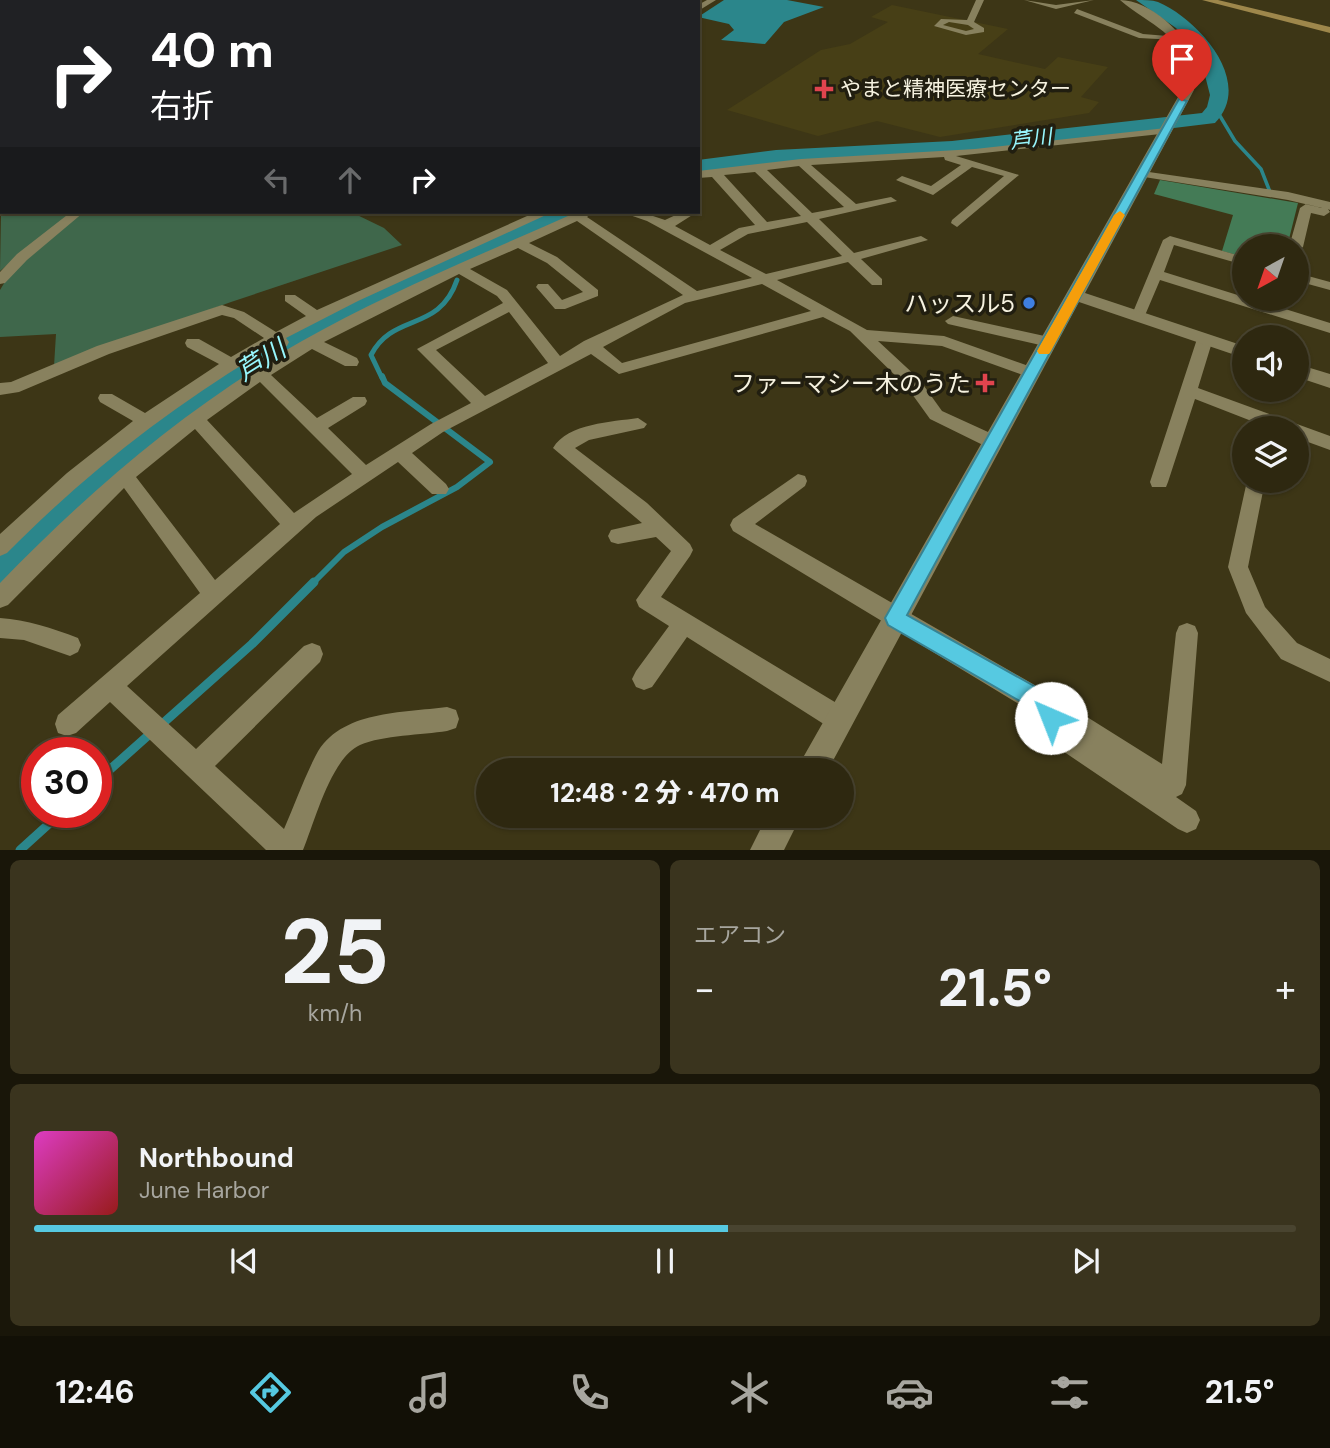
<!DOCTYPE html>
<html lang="ja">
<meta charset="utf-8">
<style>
:root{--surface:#2e2810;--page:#3a341e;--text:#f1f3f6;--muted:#a7a69f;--line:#494430;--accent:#56c9e1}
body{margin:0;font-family:"DM Sans","Noto Sans JP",sans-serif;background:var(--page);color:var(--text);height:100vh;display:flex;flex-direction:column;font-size:26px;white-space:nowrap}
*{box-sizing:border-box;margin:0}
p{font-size:23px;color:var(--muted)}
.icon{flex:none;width:38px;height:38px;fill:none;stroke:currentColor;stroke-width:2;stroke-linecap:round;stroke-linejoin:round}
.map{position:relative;height:850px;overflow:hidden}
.side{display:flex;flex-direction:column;gap:10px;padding:10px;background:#191609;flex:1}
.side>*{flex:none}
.guide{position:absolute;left:0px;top:0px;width:700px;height:214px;box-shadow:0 2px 5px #0004,0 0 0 2px var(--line);background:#202124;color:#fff;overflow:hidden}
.needle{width:46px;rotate:220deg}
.controls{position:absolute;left:1232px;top:234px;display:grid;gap:14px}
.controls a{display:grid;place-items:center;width:77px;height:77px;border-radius:50%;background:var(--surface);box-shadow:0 2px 5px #0004,0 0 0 2px var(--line);font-size:35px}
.speed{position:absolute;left:21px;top:737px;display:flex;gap:14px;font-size:35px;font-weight:700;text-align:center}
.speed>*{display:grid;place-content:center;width:91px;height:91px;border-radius:50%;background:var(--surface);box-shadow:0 2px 5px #0004,0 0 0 2px var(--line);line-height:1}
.speed .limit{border:10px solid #d22;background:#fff;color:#111}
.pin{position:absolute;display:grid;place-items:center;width:60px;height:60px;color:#fff;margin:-72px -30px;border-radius:50% 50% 50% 0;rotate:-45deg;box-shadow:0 0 7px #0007}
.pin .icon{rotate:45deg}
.me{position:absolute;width:77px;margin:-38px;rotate:316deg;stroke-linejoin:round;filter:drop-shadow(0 0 5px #0008)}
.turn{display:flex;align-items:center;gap:24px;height:147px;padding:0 35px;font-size:32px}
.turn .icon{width:91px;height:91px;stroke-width:2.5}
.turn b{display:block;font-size:49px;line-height:60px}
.lanes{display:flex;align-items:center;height:66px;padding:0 35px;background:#0003;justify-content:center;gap:35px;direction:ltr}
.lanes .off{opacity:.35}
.big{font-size:52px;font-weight:800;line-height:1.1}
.side .tile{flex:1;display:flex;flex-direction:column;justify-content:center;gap:10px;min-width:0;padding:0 24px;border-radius:10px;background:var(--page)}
.side .dial{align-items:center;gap:0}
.dial b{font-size:91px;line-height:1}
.song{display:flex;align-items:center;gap:21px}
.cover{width:84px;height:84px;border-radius:10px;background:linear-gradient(135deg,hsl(310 70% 55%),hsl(0 70% 35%))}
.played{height:7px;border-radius:4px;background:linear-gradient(90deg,var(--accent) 55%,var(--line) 55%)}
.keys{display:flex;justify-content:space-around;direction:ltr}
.heat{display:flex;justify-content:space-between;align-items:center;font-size:38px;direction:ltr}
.side .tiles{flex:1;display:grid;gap:10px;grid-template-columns:1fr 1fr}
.tile:last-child{grid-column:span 2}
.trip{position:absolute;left:476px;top:758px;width:378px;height:70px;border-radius:35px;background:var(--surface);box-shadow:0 2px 5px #0004,0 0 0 2px var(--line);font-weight:800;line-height:70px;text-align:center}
.tabs{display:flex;height:112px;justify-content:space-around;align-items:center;background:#121006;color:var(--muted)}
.tabs .icon{width:49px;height:49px}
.tabs .selected{color:var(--accent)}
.tabs b{font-size:32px;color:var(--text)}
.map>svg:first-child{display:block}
.built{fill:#473f16}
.green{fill:#3f674b}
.forest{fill:#447b56}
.water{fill:#2b868b}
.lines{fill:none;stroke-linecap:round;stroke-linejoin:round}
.stream-far3{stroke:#2b868b;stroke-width:3.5}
.stream-far2{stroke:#2b868b;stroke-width:5}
.stream-far1{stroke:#2b868b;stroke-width:6}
.stream{stroke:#2b868b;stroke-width:9}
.river{fill:#2b868b;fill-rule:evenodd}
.minor{fill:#88815e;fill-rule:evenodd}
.tertiary{fill:#88815e;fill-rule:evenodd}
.secondary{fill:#9e874b;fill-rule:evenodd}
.route{fill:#56c9e1;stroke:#388392;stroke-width:2}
.slow{fill:#f59e0b}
.health-dot{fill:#e0444e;stroke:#211e10;stroke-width:2.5}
.shop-dot{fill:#3f7fe0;stroke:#211e10;stroke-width:2.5}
.labels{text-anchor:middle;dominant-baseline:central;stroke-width:7;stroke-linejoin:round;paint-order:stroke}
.far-poi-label{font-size:21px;fill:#f6f2e0;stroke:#211e10;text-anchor:start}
.far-water-label{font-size:21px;font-style:italic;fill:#97f6fd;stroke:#211e10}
.poi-label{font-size:24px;fill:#f6f2e0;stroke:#211e10;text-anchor:end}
.water-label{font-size:26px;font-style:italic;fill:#97f6fd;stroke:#211e10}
</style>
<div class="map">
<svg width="1330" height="850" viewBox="0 0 1330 850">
<rect width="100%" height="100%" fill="#3d3616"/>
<polygon class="built" points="892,5 1008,29 978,54 1045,69 1058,57 1108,67 1081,97 1099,102 1089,113 940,137 877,121 818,136 727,110 821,50 850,44 888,22 871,17"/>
<g class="green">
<polygon points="2,159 2,212 72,212 0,271"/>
<polygon points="82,212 351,212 384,228 402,245 231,302 54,366 56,334 0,337 0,290 9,275"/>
</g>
<polygon class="forest" points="1160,180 1298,203 1287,247 1244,247 1244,257 1222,251 1233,215 1154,194"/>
<polygon class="water" points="724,0 787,0 824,7 784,22 765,44 721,40 734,30 729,24 698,17"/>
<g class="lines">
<polyline class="stream-far3" points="1217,111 1235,141 1261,169 1270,192 1274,194"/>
<path class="stream-far2" d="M 382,378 L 371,355 C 393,312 439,333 457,280"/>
<polyline class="stream-far1" points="312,584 344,552 382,527 457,487 490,462 385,383 382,376"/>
<g class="stream">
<polyline points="161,725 252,644 314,582"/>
<polyline points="96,782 152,732"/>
<polyline points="20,850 62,812"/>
</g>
<g class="river">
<path d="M 1136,0 C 1144,0 1152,0 1158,2 C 1198,19 1255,82 1215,123 L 952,155 L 776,164 L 698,174 L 698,160 L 776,150 L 952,141 L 1202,113 L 1207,107 L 1210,95 L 1200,56 L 1176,28 Z"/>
<path d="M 544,212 L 577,212 L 573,217 C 473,264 359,308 268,368 C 200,412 134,463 74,518 C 50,540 32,579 0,591 L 0,545 C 70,471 158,404 246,352 C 340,297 445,257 544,212 Z"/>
</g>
<g class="minor">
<polygon points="87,0 100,0 84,2"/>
<polygon points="112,0 120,0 122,2 113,2"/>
<polygon points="181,0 193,0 178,2"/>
<polygon points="283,0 297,0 280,2"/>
<polygon points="319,0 327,0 329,2 320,2"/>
<polygon points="513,0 522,0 511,2"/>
<polygon points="528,0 545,0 546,1 530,2"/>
<polygon points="674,0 685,0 683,2"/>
<polygon points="707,0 716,0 698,11 698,5"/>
<path d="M 976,0 L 984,0 L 974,22 L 984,28 L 984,32 L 966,35 L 934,26 L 941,19 L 967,20 ZM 949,22 L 968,25 L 974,29 L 966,31 L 943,25 Z"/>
<polygon points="1024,0 1056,5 1094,0 1056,9"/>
<polygon points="1077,9 1143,34 1180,37 1176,40 1139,38 1074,13"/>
<rect x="0" y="20" width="2" height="4"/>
<rect x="0" y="119" width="2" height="7"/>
<path d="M 1166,128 L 1171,131 L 1170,133 L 956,156 L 1019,175 L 957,227 L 951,223 L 952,220 L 1004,176 L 972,167 L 933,195 L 896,180 L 902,176 L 931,186 L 961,165 L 945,160 L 944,157 L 811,165 L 856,204 L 891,197 L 897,201 L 819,219 L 854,253 L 921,236 L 928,240 L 861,259 L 882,279 L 882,285 L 872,285 L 848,262 L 777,280 L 867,330 L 944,336 L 1037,369 L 1039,373 L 1037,377 L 1031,378 L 942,346 L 878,341 L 919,379 L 942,411 L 999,437 L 1002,442 L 999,447 L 987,447 L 930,419 L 907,387 L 850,331 L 823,317 L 619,374 L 591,354 L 443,432 L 412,453 L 446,484 L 449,489 L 446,494 L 432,494 L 398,462 L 316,517 L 127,686 L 196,749 L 304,646 L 312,643 L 320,646 L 323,654 L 320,662 L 215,766 L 284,829 C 295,804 304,778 316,755 C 340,710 403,713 447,707 L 456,710 L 459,719 L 456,728 L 447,731 C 422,735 383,735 360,745 C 331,758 315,821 303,850 L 266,850 L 110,702 L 76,733 L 67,736 L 58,733 L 55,724 L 58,715 L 200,593 L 124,488 L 8,605 L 0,608 L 0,583 C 90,490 189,405 302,341 C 391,291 485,253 577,212 L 593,212 L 587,217 L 697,291 L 752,278 L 647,221 L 621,212 L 641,212 L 665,220 L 682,212 L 697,212 L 675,226 L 710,245 L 739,228 L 755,225 L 712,177 L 698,178 L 698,171 L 801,159 L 975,149 ZM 799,166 L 844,207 L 812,213 L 767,170 ZM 755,172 L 801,216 L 767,222 L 724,175 ZM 577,221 L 683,295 L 584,341 L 560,356 L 507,290 L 470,269 L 518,248 L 547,263 L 583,292 L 562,300 L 548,284 L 538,284 L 536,287 L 555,309 L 565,309 L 598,296 L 598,290 L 557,257 L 529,243 ZM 807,222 L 842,256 L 766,274 L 720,250 L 748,234 ZM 459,274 L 497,296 L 503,303 L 417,349 L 471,403 L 431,424 L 366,465 L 328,428 L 365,405 L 367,401 L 365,397 L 353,397 L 317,418 L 271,375 L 312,349 L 345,366 L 357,366 L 359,362 L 357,358 L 324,342 ZM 762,284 L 811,311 L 622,363 L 603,347 L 685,303 ZM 509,312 L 548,363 L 485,396 L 436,350 ZM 260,382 L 352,474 L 294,513 L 207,420 ZM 195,429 L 280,524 L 215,580 L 136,477 Z"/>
<polygon points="1142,171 1288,192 1330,202 1330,210 1328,209 1330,212 1324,216 1311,213 1303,247 1297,251 1297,247 1289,247 1300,208 1306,204 1322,208 1288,200 1138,176 1136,174"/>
<polygon points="71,212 84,212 27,260 5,283 0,284 0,272 17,254"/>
<path d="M 536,212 L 546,215 L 358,301 L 286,338 L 289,342 L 287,346 L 275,345 C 176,403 88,471 7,553 L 0,556 L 0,534 L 67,473 L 133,421 L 100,402 L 98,398 L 100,394 L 112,394 L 145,413 L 219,364 L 187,347 L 185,343 L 187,339 L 199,339 L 231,357 L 264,338 L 234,318 L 222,315 L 109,354 L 19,392 L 0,395 L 0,383 L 11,382 L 97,346 L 222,305 L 244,312 L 276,332 L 306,316 L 285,301 L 285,295 L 295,295 L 317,310 Z"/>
<polygon points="1170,236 1244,257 1244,265 1174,245 1164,272 1244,297 1244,299 1253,299 1330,323 1330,333 1160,280 1143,320 1133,320 1131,317 1163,240"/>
<polygon points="1297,273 1330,282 1330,290 1297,281"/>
<polygon points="953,316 1049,337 1057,342 1049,347 948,324 945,321"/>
<polygon points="1205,334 1213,339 1198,388 1330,436 1330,450 1297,438 1297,429 1272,429 1195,399 1168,482 1166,487 1152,487 1150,482 1197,339"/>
<path d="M 638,418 L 647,424 L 644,428 L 589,440 L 575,448 L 647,503 L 690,544 L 693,550 L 690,556 L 661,597 L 848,710 L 851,719 L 848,728 L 839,731 L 830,728 L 687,637 L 652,687 L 644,690 L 636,687 L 632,679 L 636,671 L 669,626 L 639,607 L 636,600 L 671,551 L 656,537 L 618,544 L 611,542 L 608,536 L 611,530 L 642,523 L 553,448 C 568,423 612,422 638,418 Z"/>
<polygon points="798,474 805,476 807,481 805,486 755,524 1052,695 1162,764 1176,633 1179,626 1187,623 1195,626 1198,633 1186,785 1182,794 1176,797 1196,811 1200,820 1196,829 1187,833 1178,829 1048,741 1037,715 733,531 730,525 733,519"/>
<polygon points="1247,481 1265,481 1248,567 1265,607 1297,643 1330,659 1330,682 1281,659 1246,613 1228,567"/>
<path d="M 0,618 C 27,620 52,628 78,638 L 81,645 L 78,652 L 70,656 L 24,640 L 0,638 Z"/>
</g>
<g class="tertiary">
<path d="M 1120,0 C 1149,0 1188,34 1194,62 C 1197,72 1195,80 1194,90 L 1085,293 L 1244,346 L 1244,358 L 1079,302 L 828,770 L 796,770 L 1182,90 C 1192,35 1154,29 1120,0 Z"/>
<polygon points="1297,364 1330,374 1330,388 1297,377"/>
<polygon points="767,816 801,816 784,850 750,850"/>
</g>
<polygon class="secondary" points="1202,0 1218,0 1330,27 1330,33"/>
</g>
<polygon class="route" points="1179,99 1187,101 907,615 1052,696 1062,718 1058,726 1051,729 1043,726 1037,711 888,625 885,618"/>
<polygon class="slow" points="1120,211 1125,215 1051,351 1049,354 1039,354 1037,351 1114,215"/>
<g class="health-dot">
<path d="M820.5 78.5h7v7h7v7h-7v7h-7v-7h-7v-7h7z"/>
<path d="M981.5 372.5h7v7h7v7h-7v7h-7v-7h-7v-7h7z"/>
</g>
<circle class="shop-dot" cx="1029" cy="303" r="7"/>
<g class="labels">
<g class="far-poi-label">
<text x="840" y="89">やまと精神医療センター</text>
</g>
<g class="far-water-label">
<text transform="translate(1031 139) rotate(-7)">芦川</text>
</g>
<g class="poi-label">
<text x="1015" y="303">ハッスル5</text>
<text x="971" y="383">ファーマシー木のうた</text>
</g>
<g class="water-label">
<text transform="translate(261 360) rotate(-32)">芦川</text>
</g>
</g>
</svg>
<div class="controls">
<a><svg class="needle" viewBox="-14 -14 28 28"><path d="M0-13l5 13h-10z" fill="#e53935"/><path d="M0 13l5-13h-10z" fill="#a7a69f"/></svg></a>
<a><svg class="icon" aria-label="sound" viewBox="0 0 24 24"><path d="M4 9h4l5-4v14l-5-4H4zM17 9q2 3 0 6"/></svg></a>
<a><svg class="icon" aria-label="layers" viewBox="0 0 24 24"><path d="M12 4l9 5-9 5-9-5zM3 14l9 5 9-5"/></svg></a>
</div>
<div class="speed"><div class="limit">30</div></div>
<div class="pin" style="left:1182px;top:101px;background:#d93025"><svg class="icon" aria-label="arrive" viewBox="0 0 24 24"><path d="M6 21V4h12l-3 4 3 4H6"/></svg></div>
<svg class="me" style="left:1051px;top:718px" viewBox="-20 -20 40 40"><circle r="19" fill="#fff"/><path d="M0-13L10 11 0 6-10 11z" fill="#56c9e1"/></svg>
<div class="trip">12:48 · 2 分 · 470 m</div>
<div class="guide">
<div class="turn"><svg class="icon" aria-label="right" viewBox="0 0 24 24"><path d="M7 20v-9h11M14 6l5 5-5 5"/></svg><div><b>40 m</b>右折</div></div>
<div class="lanes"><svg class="icon off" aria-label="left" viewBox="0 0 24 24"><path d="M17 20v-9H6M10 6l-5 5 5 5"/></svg><svg class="icon off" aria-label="ahead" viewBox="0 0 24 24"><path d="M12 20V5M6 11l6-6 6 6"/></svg><svg class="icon" aria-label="right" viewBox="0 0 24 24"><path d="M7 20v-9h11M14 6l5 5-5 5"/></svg></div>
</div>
</div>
<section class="side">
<div class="tiles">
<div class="tile dial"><b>25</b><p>km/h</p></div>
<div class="tile"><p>エアコン</p>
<div class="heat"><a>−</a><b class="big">21.5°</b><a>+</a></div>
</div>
<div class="tile">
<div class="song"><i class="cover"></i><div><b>Northbound</b><p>June Harbor</p></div></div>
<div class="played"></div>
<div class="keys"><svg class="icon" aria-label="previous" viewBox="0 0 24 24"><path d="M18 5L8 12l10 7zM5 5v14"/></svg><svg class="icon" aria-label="pause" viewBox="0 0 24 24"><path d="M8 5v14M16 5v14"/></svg><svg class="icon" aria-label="next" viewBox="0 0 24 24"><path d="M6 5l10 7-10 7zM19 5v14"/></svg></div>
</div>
</div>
</section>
<nav class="tabs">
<b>12:46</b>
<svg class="icon selected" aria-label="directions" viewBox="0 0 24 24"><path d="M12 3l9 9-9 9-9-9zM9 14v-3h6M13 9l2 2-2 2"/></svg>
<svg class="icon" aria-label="music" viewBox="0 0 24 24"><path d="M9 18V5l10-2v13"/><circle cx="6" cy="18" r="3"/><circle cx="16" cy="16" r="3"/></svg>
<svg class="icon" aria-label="phone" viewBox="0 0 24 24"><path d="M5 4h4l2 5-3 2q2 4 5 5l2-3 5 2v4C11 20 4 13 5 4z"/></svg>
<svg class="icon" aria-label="climate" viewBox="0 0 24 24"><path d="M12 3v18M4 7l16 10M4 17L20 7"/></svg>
<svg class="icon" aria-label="car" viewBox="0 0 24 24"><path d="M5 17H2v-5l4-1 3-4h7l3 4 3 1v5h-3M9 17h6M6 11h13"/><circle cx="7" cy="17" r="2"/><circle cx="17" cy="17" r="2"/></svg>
<svg class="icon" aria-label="filters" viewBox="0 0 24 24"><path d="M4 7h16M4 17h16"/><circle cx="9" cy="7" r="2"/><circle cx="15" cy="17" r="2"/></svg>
<b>21.5°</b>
</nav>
